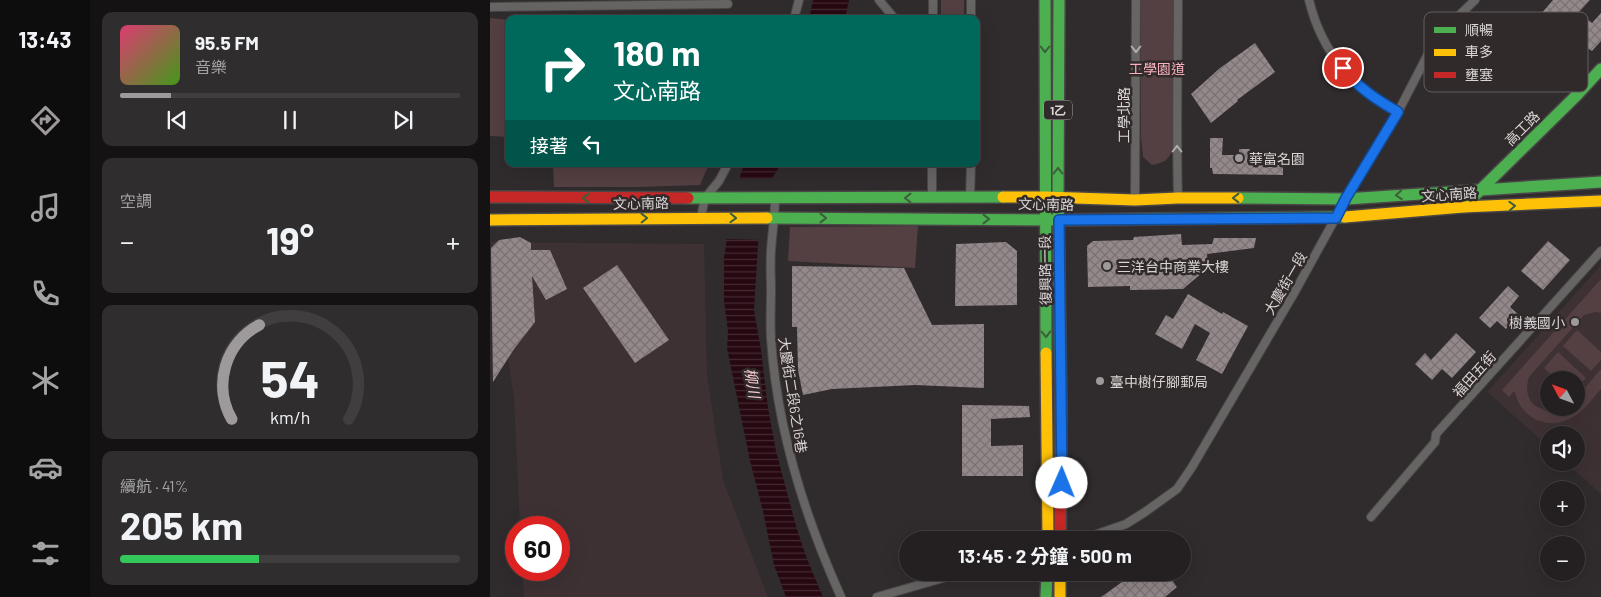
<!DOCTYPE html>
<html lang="zh-TW">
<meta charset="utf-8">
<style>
:root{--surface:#242021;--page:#302d2e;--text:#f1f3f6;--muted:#a3a3a5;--line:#413e3f;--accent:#9e999a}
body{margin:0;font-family:Barlow,"Noto Sans TC",sans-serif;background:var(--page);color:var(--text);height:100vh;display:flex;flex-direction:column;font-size:19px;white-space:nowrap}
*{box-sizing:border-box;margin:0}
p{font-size:16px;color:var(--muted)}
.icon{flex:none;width:28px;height:28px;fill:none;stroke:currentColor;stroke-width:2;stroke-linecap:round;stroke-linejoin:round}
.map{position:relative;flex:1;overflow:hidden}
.details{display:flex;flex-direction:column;gap:12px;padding:12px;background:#141212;width:400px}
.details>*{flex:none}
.banner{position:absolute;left:15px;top:15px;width:475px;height:152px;border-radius:10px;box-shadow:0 5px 20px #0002,0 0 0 1px var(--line);background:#00695c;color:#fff;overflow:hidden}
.needle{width:32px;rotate:311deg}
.controls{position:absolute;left:1050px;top:371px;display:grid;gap:10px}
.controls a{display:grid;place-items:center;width:45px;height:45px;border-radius:50%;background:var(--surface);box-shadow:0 5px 20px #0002,0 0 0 1px var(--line);font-size:25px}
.speed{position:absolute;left:15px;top:516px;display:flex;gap:10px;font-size:25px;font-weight:700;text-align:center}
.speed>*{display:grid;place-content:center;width:65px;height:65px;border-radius:50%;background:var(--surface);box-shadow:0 5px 20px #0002,0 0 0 1px var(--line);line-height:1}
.speed .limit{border:8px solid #d22;background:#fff;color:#111}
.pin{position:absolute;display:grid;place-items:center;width:42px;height:42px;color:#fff;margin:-21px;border:2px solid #fff;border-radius:50%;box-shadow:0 1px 5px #0007}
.me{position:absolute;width:55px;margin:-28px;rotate:1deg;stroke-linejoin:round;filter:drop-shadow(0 0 4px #0008)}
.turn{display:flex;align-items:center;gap:18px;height:105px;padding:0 25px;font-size:22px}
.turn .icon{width:65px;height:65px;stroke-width:2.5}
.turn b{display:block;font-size:35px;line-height:42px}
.then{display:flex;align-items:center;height:48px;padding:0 25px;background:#0003;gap:10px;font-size:19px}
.big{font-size:38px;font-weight:700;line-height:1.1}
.details .widget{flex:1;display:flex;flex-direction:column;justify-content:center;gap:8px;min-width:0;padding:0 18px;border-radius:10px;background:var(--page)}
.details .dial{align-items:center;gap:0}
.dial svg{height:130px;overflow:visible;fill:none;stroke:var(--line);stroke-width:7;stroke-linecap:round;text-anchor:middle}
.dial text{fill:var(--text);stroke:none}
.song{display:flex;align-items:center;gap:15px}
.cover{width:60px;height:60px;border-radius:8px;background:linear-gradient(135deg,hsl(340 70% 55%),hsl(100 70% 35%))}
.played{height:5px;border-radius:2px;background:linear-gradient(90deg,var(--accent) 15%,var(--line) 15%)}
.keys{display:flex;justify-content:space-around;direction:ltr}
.heat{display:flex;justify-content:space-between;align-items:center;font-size:28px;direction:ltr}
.charge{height:8px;border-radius:4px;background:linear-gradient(90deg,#34c759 41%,var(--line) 0)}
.trip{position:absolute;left:409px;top:531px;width:292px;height:50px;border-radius:25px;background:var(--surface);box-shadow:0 5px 20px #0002,0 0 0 1px var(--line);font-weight:700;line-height:50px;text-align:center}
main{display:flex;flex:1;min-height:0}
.dock{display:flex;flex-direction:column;width:90px;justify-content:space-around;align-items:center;background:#0e0d0d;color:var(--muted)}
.dock .icon{width:35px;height:35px}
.dock .current{color:var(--accent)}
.dock b{font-size:22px;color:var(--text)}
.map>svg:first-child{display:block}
.built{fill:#3e3133;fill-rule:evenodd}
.park{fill:#543f42}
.water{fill:url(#water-rules)}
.pier{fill:#302b2c}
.building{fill:url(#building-cross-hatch)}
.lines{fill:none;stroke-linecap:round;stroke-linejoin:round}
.street-casing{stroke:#4a4647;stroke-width:10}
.fast-casing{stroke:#4a4647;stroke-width:14}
.slow-casing{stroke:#4a4647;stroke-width:14}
.jam-casing{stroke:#4a4647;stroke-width:14}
.street{stroke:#676464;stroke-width:8}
.fast{stroke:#4caf50;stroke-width:11}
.slow{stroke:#ffc107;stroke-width:11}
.jam{stroke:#c62828;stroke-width:11}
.oneway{stroke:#3c5f3a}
.oneway2{stroke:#b1adad}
.route-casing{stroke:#114b97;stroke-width:12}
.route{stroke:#1a73e8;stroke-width:9}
.poi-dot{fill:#9e999a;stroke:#312a2b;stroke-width:2}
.labels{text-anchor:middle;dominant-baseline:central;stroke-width:5;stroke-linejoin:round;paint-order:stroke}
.shield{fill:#312a2b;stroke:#a7a1a2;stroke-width:1}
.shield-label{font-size:12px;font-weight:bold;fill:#d9d4d5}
.park-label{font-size:14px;fill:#f8b1be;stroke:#312a2b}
.street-label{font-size:14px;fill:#d9d4d5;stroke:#312a2b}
.poi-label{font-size:14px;fill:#d9d4d5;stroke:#312a2b;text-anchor:start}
.water-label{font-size:15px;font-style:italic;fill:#f7cbd2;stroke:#312a2b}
.key{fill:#312a2b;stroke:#635d5e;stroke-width:1}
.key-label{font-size:14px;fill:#d9d4d5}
</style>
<main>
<nav class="dock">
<b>13:43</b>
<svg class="icon current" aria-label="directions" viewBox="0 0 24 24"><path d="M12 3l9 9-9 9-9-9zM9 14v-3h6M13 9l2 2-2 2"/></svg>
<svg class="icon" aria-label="music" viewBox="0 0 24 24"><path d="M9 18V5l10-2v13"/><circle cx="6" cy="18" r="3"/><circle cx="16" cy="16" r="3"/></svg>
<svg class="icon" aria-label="phone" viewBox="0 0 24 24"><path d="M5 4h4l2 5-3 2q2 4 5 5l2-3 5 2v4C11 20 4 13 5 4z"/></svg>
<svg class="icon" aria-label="climate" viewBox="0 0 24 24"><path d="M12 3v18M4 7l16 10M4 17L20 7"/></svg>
<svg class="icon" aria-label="car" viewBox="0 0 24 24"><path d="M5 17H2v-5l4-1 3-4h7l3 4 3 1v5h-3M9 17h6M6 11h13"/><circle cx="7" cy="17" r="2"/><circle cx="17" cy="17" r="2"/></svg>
<svg class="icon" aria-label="filters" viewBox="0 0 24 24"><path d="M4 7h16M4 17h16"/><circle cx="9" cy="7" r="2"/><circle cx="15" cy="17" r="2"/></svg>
</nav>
<section class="details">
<div class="widget">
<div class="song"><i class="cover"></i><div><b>95.5 FM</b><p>音樂</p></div></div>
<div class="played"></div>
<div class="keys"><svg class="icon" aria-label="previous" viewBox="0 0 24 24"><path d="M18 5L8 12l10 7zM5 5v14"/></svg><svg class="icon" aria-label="pause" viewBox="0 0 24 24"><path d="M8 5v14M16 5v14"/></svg><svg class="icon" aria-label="next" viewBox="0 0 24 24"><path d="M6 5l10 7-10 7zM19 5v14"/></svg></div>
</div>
<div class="widget"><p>空調</p>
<div class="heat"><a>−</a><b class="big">19°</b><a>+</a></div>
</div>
<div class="widget dial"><svg viewBox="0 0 100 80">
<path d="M14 69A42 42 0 1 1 86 69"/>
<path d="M14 69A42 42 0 0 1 31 11" stroke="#9e999a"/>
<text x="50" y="56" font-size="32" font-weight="700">54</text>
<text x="50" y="72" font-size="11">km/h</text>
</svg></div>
<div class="widget"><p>續航 · 41%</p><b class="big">205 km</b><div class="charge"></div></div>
</section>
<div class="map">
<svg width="1111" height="597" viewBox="0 0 1111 597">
<defs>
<pattern id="water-rules" width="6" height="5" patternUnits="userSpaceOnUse" patternTransform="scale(1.25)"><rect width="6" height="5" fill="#260811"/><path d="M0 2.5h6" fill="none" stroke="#452b33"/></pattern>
<pattern id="building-cross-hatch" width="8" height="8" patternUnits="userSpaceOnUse" patternTransform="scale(1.25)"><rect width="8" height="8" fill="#93888a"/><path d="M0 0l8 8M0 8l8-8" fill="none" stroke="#7a7274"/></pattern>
</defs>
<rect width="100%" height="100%" fill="#302b2c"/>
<g class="built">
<polygon points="1,242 214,244 217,375 233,480 278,597 34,597 32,570 69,570 69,528 30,527 24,399"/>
<path d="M 1111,265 L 1111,494 L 1076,463 L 1086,462 L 1086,435 L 1059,435 L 1059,447 L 997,392 ZM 1059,380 L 1086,380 L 1086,408 L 1059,408 Z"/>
</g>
<g class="park">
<rect x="451" y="0" width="23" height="19"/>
<path d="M 651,0 L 683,0 L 683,148 C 680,159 674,163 662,165 L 653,157 L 651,137 Z"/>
<polygon points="0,18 19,20 19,137 0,136"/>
<polygon points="63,164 219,164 210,185 148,187 64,187"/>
<polygon points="428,226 425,268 298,261 300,227"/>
<path d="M 1111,279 L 1111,313 L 1105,312 L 1094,315 L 1039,377 C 1035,389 1037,403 1050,408 C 1054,410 1058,412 1062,411 C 1070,410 1077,408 1086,408 L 1086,398 L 1111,369 L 1111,389 C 1103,398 1096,409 1086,415 C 1069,427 1047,426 1033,409 C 1028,404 1027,397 1024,391 L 1019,397 L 1012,390 Z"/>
<polygon points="1087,330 1111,352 1111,360 1101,371 1073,346"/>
<polygon points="1068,352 1096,378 1086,388 1086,380 1067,380 1054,368"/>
</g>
<g class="water">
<polygon points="323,0 359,0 355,19 319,19"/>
<polygon points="254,164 291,164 271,196 264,310 271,350 278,408 286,451 306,526 317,559 333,597 296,597 284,565 273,511 260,461 237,348 238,332 234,300 234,259 241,206"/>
</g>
<polygon class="pier" points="284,178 273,196 270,240 234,239 238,205 246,179"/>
<g class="building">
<polygon points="1063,0 1100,0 1089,12 1102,23 1111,13 1111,41 1102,51 1086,42 1093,33 1071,15 1059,29 1044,22"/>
<polygon points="765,43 785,72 747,100 748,101 721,123 701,94 730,68"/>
<polygon points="720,138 733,138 732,155 749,155 749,149 760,149 760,155 778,155 778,161 786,161 786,165 793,165 793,175 723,174 722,168 720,168"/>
<polygon points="691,234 692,245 722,244 724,238 766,238 764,248 717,254 718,268 693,289 640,290 640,286 598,287 597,246 603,241 643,240 644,237"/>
<polygon points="30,237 41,243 41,250 60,250 77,289 56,300 42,276 45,322 24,349 3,382 1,248 9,240"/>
<polygon points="1058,241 1080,260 1053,290 1031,271"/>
<polygon points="516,242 527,251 527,305 465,306 466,244"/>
<polygon points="127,265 179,340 145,363 93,288"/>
<polygon points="302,266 414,268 442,325 494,324 494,388 425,385 342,389 313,395 308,370 307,327 302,327"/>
<polygon points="1018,286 1029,296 1020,307 1029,315 1016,329 1007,321 1000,328 989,318"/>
<polygon points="698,294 732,314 733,312 758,326 732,374 706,360 720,333 705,324 692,349 665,334 676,315 683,319"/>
<polygon points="966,333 986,352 962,378 952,369 942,380 925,364 935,353 941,360"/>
<polygon points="472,405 539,406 540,417 501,419 501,446 533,445 533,476 472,476"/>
<polygon points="646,572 676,572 687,587 675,597 611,597"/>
</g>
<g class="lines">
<defs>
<g id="street">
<polyline points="389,0 405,19"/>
<polyline points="443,0 443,19"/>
<path d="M 688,0 C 688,66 686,132 688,198"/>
<path d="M 819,0 C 832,53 861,85 908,112"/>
<polyline points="0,7 238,4"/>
<polyline points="304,19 309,0"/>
<polyline points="481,19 481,0"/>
<polyline points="442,198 442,164"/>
<polyline points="480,198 481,164"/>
<path d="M 285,199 C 285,216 282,234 281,251 C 280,264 281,277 281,289 C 281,306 280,322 281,339 C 287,428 314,515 351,597"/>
<polyline points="645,200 646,0"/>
<polyline points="211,217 215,198 229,181 238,164"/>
<polyline points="881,517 945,442 946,434 1111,251"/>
<polyline points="590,540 636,524 655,512 687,489 702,467 803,295 856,199 908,112 938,54 958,26 985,0"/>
<polyline points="387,597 474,572"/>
</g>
<g id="fast">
<polyline points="555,0 556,353"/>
<polyline points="569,0 568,198 571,408"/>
<polyline points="198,198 513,197"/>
<polyline points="748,198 856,199 1111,182"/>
<polyline points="973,207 1087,95 1111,69"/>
<polyline points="277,218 569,220 855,217"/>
<polyline points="556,597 557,572"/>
</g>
<g id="slow">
<polyline points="513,197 555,197 645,200 688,198 748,198"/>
<polyline points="855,217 973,207 1111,201"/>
<polyline points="0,220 277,218"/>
<polyline points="556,353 558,540"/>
<polyline points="570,572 570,597"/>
</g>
<g id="jam">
<polyline points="0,197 198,198"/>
<polyline points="570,540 571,408"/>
</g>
</defs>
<use href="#street" class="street-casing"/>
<use href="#fast" class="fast-casing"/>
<use href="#slow" class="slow-casing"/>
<use href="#jam" class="jam-casing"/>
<use href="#street" class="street"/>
<use href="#fast" class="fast"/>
<use href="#slow" class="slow"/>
<use href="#jam" class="jam"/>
</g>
<defs><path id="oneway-chevron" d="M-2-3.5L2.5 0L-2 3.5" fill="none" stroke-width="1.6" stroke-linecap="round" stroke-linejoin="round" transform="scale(1.25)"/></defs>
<g class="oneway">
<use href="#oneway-chevron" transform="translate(555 49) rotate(90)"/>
<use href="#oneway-chevron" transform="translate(568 171) rotate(-90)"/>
<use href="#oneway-chevron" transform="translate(909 195) rotate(176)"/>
<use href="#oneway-chevron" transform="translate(96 198) rotate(-180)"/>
<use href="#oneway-chevron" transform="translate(418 198) rotate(180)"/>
<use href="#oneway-chevron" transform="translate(746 198) rotate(-180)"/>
<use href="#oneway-chevron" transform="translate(1022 206) rotate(-3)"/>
<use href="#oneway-chevron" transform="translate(154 218) rotate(-1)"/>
<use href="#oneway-chevron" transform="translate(243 218) rotate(2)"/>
<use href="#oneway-chevron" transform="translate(333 218)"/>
<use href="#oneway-chevron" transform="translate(496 219)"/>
<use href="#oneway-chevron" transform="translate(556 334) rotate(89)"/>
</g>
<g class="oneway2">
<use href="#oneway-chevron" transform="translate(646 49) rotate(90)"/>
<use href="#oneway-chevron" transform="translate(687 149) rotate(-90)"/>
</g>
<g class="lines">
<defs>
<path id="route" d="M 572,483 L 569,220 L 846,218 L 856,198 L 908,112 C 887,100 867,87 853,68"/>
</defs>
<use href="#route" class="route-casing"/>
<use href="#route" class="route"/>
</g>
<g class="poi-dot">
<circle cx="749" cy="158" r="5"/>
<circle cx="617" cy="266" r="5"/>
<circle cx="1085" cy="322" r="5"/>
<circle cx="610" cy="381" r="5"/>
</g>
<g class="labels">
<rect class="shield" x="554" y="100.5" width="28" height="19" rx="4"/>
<g class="shield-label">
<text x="568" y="110">1乙</text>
</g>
<g class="park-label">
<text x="667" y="68">工學園道</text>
</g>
<g class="street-label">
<text transform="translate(633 115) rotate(-90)">工學北路</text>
<text transform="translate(1032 128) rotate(-45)">高工路</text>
<text transform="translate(959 194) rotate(-4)">文心南路</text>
<text transform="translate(151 203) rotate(-1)">文心南路</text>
<text transform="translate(556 204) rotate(1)">文心南路</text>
<text transform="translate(555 270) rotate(-91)">復興路一段</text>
<text transform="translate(795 283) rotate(-60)">大慶街一段</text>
<text transform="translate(984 374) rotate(-48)">福田五街</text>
<text transform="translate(303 395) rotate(81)">大慶街二段6之16巷</text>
</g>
<g class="poi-label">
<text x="759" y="158">華富名園</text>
<text x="627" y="266">三洋台中商業大樓</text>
<text x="1075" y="322" text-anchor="end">樹義國小</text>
<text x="620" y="381">臺中樹仔腳郵局</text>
</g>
<g class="water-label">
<text transform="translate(263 383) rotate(81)">柳川</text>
</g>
</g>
<rect x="934" y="12" width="164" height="80" rx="8" class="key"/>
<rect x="944" y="27" width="22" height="6" fill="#4caf50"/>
<rect x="944" y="49" width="22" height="7" fill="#ffc107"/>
<rect x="944" y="72" width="22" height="6" fill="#c62828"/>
<g class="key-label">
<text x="975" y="35">順暢</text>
<text x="975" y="57">車多</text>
<text x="975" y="80">壅塞</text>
</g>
</svg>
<div class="controls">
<a><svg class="needle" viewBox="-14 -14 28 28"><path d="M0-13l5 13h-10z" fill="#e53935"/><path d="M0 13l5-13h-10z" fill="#a3a3a5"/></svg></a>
<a><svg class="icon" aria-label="sound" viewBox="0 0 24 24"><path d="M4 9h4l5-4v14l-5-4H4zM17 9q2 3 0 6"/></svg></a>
<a>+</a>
<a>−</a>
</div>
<div class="speed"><div class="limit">60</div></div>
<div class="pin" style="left:853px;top:68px;background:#d93025"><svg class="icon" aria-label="arrive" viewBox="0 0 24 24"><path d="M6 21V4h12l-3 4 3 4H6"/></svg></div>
<svg class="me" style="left:572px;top:483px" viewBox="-20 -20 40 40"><circle r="19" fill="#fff"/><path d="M0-13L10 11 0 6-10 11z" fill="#1a73e8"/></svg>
<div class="trip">13:45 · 2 分鐘 · 500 m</div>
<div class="banner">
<div class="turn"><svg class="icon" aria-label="right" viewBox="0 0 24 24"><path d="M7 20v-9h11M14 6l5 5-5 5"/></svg><div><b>180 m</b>文心南路</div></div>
<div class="then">接著<svg class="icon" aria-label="left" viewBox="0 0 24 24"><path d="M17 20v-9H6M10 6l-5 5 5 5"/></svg></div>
</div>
</div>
</main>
